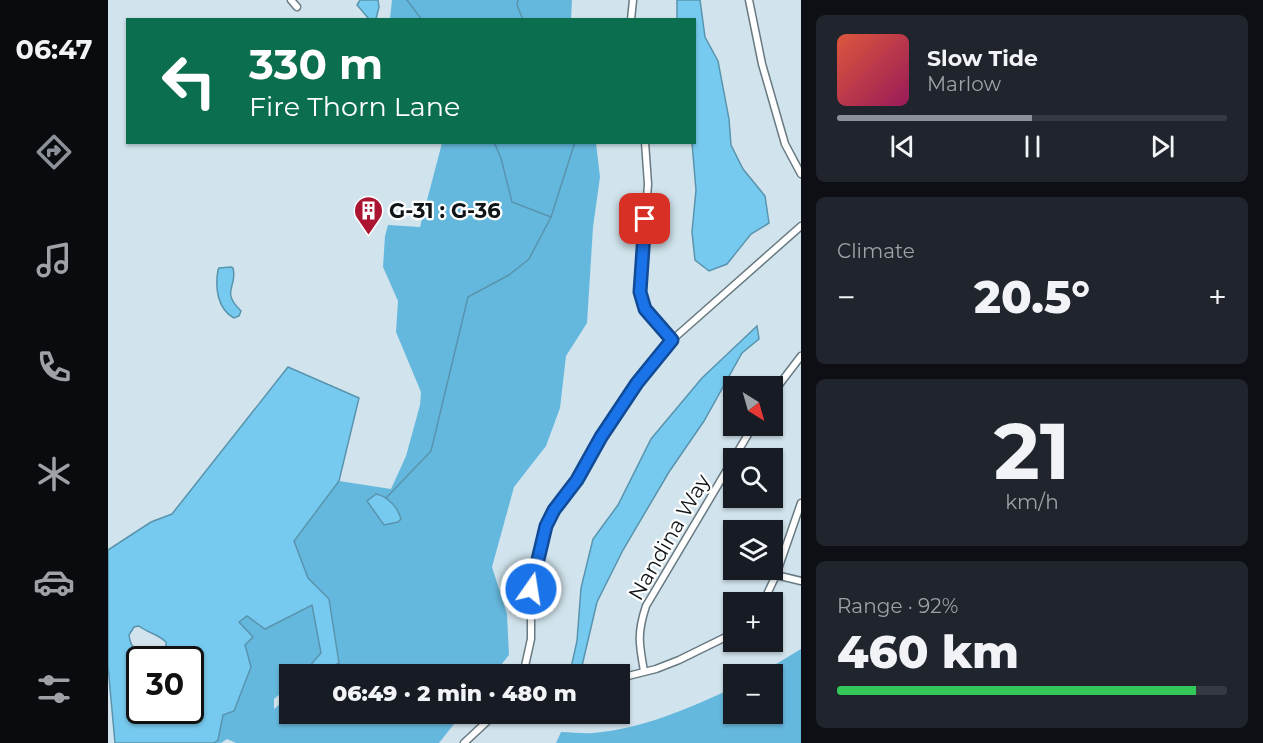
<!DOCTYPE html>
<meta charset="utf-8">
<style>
:root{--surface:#171b24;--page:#20242c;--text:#f1f3f6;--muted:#9ea1a6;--line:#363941;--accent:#8c9099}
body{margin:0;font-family:Montserrat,sans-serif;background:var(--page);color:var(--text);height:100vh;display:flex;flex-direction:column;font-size:22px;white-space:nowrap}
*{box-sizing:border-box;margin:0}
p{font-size:20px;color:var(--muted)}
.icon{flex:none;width:33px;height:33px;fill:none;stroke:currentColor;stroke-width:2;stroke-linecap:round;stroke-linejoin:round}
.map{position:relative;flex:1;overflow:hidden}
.panel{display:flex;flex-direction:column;gap:15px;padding:15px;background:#0d0f14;width:462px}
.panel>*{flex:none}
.banner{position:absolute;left:18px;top:18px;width:570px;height:126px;border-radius:0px;box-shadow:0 2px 4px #0004;background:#0b6e4f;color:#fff;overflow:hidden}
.needle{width:39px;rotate:143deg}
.fabs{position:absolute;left:615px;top:376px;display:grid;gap:12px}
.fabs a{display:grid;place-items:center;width:60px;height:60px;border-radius:0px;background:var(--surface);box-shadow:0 2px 4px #0004;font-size:30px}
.speed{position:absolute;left:18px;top:646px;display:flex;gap:12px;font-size:30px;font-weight:700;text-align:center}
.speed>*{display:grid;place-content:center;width:78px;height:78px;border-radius:50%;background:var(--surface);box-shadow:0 2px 4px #0004;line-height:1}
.speed .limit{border:3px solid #111;border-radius:9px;background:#fff;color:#111}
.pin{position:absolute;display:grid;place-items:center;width:51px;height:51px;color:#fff;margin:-26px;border-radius:12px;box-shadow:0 3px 9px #0006}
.me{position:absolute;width:66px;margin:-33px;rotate:13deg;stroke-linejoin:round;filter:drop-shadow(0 0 4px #0008)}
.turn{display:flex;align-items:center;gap:21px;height:126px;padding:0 24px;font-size:27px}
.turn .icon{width:78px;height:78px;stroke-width:2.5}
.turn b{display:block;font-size:42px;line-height:51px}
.big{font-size:45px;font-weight:800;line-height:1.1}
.panel .tile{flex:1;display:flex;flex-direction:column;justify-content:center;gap:9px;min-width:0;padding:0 21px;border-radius:9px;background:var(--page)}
.panel .dial{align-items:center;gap:0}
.dial b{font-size:78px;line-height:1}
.song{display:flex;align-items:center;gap:18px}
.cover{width:72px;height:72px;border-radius:9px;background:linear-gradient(135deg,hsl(10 70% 55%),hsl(330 70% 35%))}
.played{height:6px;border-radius:3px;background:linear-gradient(90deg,var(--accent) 50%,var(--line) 50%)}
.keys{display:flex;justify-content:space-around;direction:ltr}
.heat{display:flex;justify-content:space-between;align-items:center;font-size:33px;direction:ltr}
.charge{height:9px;border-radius:4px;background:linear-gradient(90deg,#34c759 92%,var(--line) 0)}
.trip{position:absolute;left:171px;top:664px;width:351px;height:60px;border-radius:0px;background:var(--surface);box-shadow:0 2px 4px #0004;font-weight:800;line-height:60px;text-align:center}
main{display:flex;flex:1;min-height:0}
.tabs{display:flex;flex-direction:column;width:108px;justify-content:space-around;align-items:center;background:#090b0e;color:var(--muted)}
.tabs .icon{width:42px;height:42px}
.tabs .current{color:var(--accent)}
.tabs b{font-size:27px;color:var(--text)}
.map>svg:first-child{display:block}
.forest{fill:#65b8dd}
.water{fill:#77caef;stroke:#5894ae;stroke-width:1.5;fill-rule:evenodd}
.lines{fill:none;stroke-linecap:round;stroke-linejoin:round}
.stream{stroke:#5894ae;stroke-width:1.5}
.street-casing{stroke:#687981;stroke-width:9}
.street{stroke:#fff;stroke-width:6}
.route-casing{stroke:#114b97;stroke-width:15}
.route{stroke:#1a73e8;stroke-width:10}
.labels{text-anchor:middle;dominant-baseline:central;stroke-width:4.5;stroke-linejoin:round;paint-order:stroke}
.poi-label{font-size:21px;font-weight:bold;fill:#0f1518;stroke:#fff;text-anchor:start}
.street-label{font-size:21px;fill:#0f1518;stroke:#fff}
</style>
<main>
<nav class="tabs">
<b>06:47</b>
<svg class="icon current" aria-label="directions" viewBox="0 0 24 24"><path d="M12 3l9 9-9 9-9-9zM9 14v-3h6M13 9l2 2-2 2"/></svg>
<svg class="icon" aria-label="music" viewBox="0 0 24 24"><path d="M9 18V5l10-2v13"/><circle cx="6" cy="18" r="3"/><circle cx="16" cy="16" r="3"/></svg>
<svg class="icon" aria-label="phone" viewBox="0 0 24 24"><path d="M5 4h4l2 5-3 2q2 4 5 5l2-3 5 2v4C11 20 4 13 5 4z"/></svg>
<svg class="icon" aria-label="climate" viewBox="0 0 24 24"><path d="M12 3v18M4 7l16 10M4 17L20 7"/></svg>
<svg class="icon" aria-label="car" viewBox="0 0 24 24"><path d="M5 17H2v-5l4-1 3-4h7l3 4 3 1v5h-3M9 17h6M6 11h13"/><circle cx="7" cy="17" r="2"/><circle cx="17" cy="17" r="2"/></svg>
<svg class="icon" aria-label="filters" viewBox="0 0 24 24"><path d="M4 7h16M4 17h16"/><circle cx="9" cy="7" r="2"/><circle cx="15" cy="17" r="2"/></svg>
</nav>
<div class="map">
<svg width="693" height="743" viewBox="0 0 693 743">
<rect width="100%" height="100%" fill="#d1e3ec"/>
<g class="forest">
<polygon points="284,0 464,0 463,19 282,19"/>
<polygon points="334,143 488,143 492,177 485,227 479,323 458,356 452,408 438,446 406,487 384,567 399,614 401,655 385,675 209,675 231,662 221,599 200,578 186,541 231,481 283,489 298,456 312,405 313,392 288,332 290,301 275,267 277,236 280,225 312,227"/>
<polygon points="204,605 214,654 194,675 182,675 181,686 166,699 166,709 181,697 182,714 354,714 331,743 128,743 119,739 113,743 106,743 110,740 115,715 137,645 131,622 139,616 157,629"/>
<path d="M 693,649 L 693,743 L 448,743 L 453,732 C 464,732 475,734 485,733 C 535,729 581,708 625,688 L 626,714 L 664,714 L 664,675 L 650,675 Z"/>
</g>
<g class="water">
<polygon points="252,0 270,0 271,7 268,19 261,19 249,5"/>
<polygon points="569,0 592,0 597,37 610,61 621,119 623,145 635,169 657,196 661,223 643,234 619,264 601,271 587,260 584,232 588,190 584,143 586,142 586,20 569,19"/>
<path d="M 123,267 L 125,268 C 130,287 112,291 133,311 L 131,316 L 126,318 C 109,309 107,287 110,270 L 111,268 Z"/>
<polygon points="649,326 651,339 634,353 596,421 561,472 515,550 489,602 473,670 463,668 469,641 473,588 485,539 510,505 543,439 594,378"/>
<path d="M 180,367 L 251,398 L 231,481 L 186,541 L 200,578 L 221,599 L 231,663 L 209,675 L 194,675 L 213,653 L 204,605 L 157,629 L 139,616 L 131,622 L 145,637 L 137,645 L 143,667 L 126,711 L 115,715 L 110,740 L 106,743 L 7,743 L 0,666 L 0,550 L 43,522 L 64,514 ZM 31,626 C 40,633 50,634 58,642 L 58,647 C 51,651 40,647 30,651 C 23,647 22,642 21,635 L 26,627 ZM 32,660 L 82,660 L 82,711 L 32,711 Z"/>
<path d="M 268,494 C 279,496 290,507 293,519 L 290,522 L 276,525 L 259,501 Z"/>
</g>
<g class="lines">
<g class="stream">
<polyline points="299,0 314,20"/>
<polyline points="410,0 409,5 415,20"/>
<polyline points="386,142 393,158 404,202 443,217 467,142"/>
<polyline points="278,498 323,451 360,297 401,275 421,259 443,217"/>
</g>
<defs>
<g id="street">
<polyline points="183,0 189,7"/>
<polyline points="641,0 654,64 677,144 693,174"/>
<polyline points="523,20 525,0"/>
<polyline points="537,142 540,184 532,292 537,309 564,340"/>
<polyline points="664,394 693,356"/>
<polyline points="668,575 693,581"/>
<polyline points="655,603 668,575 693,503"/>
<path d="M 536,671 C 531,644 529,633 538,606 L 645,426"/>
<polyline points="415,675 423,639 423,589 438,526 446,510 469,480 493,437 529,383 564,340 693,226"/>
<polyline points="512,678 548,669 571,660 626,633"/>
<polyline points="356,743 387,714"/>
</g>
</defs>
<use href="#street" class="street-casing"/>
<use href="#street" class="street"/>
</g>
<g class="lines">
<defs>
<polyline id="route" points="423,589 438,526 446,510 469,480 493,437 529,383 564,340 537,309 532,292 537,219"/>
</defs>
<use href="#route" class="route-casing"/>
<use href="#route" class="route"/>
</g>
<defs>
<symbol id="building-pin" viewBox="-11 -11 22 30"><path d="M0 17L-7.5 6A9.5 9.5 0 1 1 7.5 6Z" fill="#ab1532" stroke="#fff"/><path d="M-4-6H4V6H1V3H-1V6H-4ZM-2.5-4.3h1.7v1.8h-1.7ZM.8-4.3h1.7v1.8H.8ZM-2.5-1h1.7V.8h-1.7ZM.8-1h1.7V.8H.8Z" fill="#fff"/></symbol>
</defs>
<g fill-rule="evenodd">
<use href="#building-pin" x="244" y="194" width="33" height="45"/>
</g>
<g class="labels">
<g class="poi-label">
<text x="281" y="210">G-31 : G-36</text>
</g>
<g class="street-label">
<text transform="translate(561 537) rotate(-60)">Nandina Way</text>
</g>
</g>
</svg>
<div class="fabs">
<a><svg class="needle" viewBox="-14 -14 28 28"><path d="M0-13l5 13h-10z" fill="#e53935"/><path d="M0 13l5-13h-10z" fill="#9ea1a6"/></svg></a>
<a><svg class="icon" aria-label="search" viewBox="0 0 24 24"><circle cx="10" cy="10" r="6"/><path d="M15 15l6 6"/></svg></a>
<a><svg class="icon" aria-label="layers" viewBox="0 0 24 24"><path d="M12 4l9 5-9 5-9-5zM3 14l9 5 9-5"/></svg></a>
<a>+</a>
<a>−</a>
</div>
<div class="speed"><div class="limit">30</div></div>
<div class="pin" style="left:537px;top:219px;background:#d93025"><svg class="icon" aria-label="arrive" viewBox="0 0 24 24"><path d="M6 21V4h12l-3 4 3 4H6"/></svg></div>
<svg class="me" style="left:423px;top:589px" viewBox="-20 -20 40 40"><circle r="17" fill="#1a73e8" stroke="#fff" stroke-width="3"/><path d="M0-11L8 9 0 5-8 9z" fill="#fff"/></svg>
<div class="trip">06:49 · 2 min · 480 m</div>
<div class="banner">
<div class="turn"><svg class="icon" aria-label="left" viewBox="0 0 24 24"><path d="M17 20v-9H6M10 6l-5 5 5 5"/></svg><div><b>330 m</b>Fire Thorn Lane</div></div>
</div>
</div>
<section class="panel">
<div class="tile">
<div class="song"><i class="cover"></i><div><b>Slow Tide</b><p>Marlow</p></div></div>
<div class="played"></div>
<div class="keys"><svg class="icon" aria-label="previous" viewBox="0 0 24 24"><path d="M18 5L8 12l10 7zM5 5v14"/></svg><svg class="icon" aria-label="pause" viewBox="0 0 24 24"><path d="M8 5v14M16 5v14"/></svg><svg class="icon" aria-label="next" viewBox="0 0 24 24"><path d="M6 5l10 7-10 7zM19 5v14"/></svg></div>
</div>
<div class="tile"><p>Climate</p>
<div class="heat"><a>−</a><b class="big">20.5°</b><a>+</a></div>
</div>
<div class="tile dial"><b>21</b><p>km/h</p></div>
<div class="tile"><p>Range · 92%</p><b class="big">460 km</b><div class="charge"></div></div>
</section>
</main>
